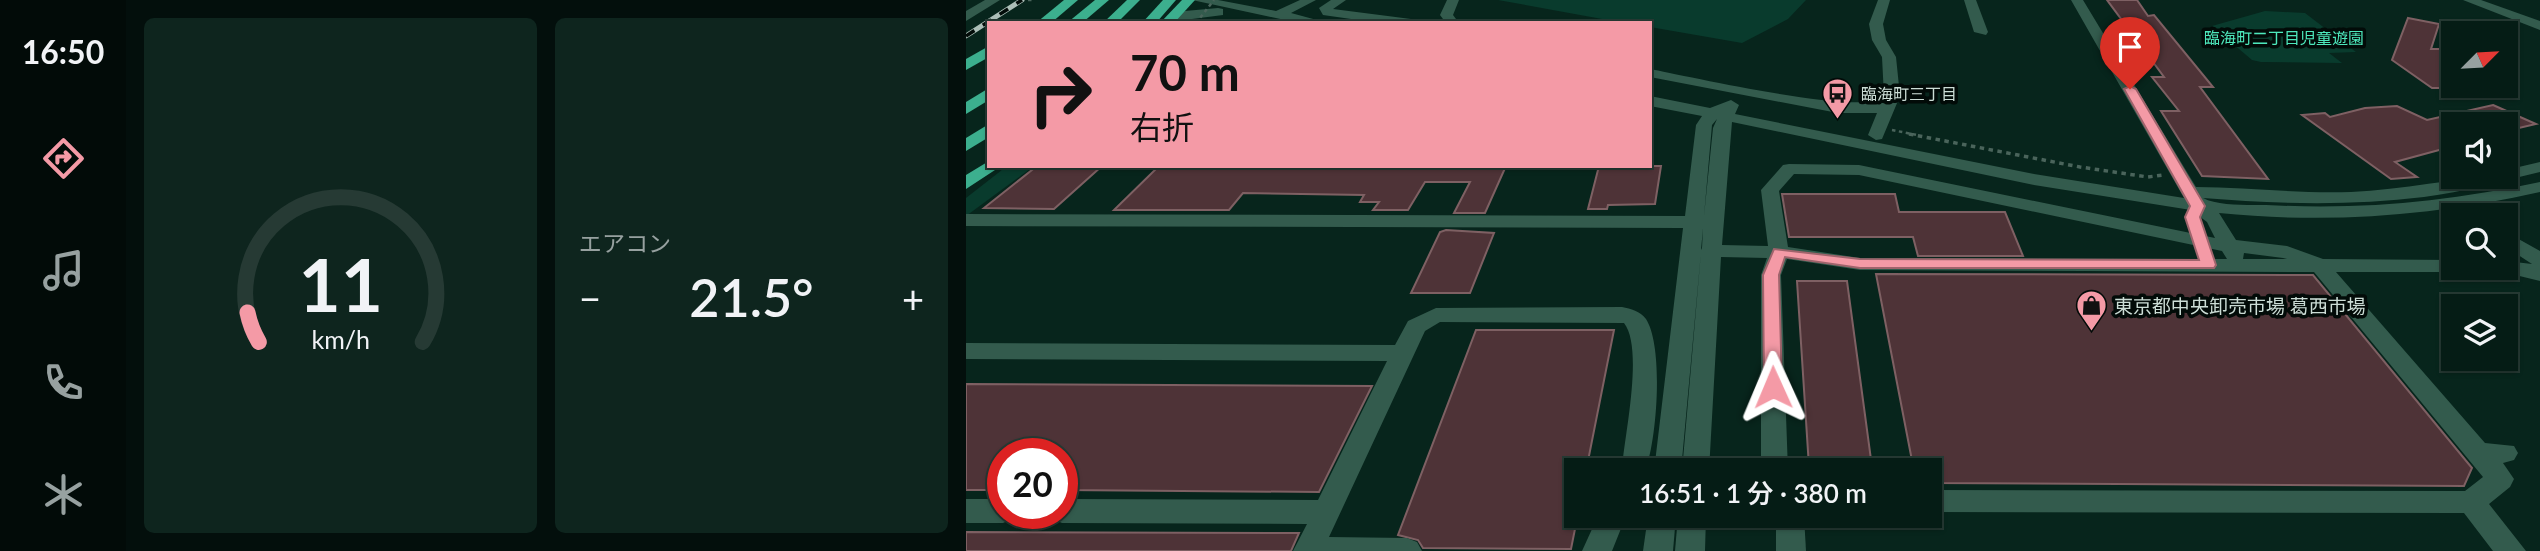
<!DOCTYPE html>
<html lang="ja">
<meta charset="utf-8">
<style>
:root{--surface:#051c15;--page:#0e251e;--text:#f1f3f6;--muted:#97a1a0;--line:#263a34;--accent:#f49aa6}
body{margin:0;font-family:Lato,"Noto Sans JP",sans-serif;background:var(--page);color:var(--text);height:100vh;display:flex;flex-direction:column;font-size:26px;white-space:nowrap}
*{box-sizing:border-box;margin:0}
p{font-size:23px;color:var(--muted)}
.icon{flex:none;width:38px;height:38px;fill:none;stroke:currentColor;stroke-width:2;stroke-linecap:round;stroke-linejoin:round}
.map{position:relative;flex:1;overflow:hidden}
.panel{display:flex;flex-direction:column;gap:18px;padding:18px;background:#030f0c;width:840px}
.panel>*{flex:none}
.guide{position:absolute;left:21px;top:21px;width:665px;height:147px;border-radius:0px;box-shadow:0 2px 5px #0004,0 0 0 2px var(--line);background:#f49aa6;color:#111;overflow:hidden}
.needle{width:46px;rotate:66deg}
.tools{position:absolute;left:1475px;top:21px;display:grid;gap:14px}
.tools a{display:grid;place-items:center;width:77px;height:77px;border-radius:0px;background:var(--surface);box-shadow:0 2px 5px #0004,0 0 0 2px var(--line);font-size:35px}
.speed{position:absolute;left:21px;top:438px;display:flex;gap:14px;font-size:35px;font-weight:700;text-align:center}
.speed>*{display:grid;place-content:center;width:91px;height:91px;border-radius:50%;background:var(--surface);box-shadow:0 2px 5px #0004,0 0 0 2px var(--line);line-height:1}
.speed .limit{border:10px solid #d22;background:#fff;color:#111}
.pin{position:absolute;display:grid;place-items:center;width:60px;height:60px;color:#fff;margin:-72px -30px;border-radius:50% 50% 50% 0;rotate:-45deg;box-shadow:0 0 7px #0007}
.pin .icon{rotate:45deg}
.me{position:absolute;width:77px;margin:-38px;rotate:359deg;stroke-linejoin:round;filter:drop-shadow(0 0 5px #0008)}
.turn{display:flex;align-items:center;gap:24px;height:147px;padding:0 28px;font-size:32px}
.turn .icon{width:91px;height:91px;stroke-width:2.5}
.turn b{display:block;font-size:49px;line-height:60px}
.big{font-size:52px;font-weight:600;line-height:1.1}
.panel .card{flex:1;display:flex;flex-direction:column;justify-content:center;gap:10px;min-width:0;padding:0 24px;border-radius:10px;background:var(--page)}
.panel .dial{align-items:center;gap:0}
.dial svg{height:182px;overflow:visible;fill:none;stroke:var(--line);stroke-width:7;stroke-linecap:round;text-anchor:middle}
.dial text{fill:var(--text);stroke:none}
.heat{display:flex;justify-content:space-between;align-items:center;font-size:38px;direction:ltr}
.panel .tiles{flex:1;display:grid;gap:18px;grid-template-columns:repeat(2,1fr)}
.trip{position:absolute;left:598px;top:458px;width:378px;height:70px;border-radius:0px;background:var(--surface);box-shadow:0 2px 5px #0004,0 0 0 2px var(--line);font-weight:600;line-height:70px;text-align:center}
main{display:flex;flex:1;min-height:0}
.dock{display:flex;flex-direction:column;width:126px;justify-content:space-around;align-items:center;background:#020b08;color:var(--muted)}
.dock .icon{width:49px;height:49px}
.dock .active{color:var(--accent)}
.dock b{font-size:32px;color:var(--text)}
.map>svg:first-child{display:block}
.green{fill:#093b2d}
.building{fill:#4e3337;stroke:#7e6063;stroke-width:2}
.lines{fill:none;stroke-linecap:round;stroke-linejoin:round}
.path-far1{stroke:#4a645b;stroke-width:2.5;stroke-dasharray:3.5 3.5;stroke-linecap:butt}
.path{stroke:#4a645b;stroke-width:3.5;stroke-dasharray:4.5 4.5;stroke-linecap:butt}
.minor{fill:#335b4d;fill-rule:evenodd}
.highway{fill:#3caf8e;fill-rule:evenodd}
.rail-casing{stroke:#acbfb8;stroke-width:5}
.rail{stroke:#020b08;stroke-width:3.5;stroke-dasharray:10;stroke-linecap:butt}
.path-bridge{stroke:#4a645b;stroke-width:2.5;stroke-dasharray:3.5 3.5;stroke-linecap:butt}
.route{fill:#f49aa6;stroke:#9f646c;stroke-width:2}
.labels{text-anchor:middle;dominant-baseline:central;stroke-width:7;stroke-linejoin:round;paint-order:stroke}
.far-park-label{font-size:16px;fill:#4de8bc;stroke:#020b08}
.far-poi-label{font-size:16px;fill:#ccddd6;stroke:#020b08;text-anchor:start}
.poi-label{font-size:19px;fill:#ccddd6;stroke:#020b08;text-anchor:start}
</style>
<main>
<nav class="dock">
<b>16:50</b>
<svg class="icon active" aria-label="directions" viewBox="0 0 24 24"><path d="M12 3l9 9-9 9-9-9zM9 14v-3h6M13 9l2 2-2 2"/></svg>
<svg class="icon" aria-label="music" viewBox="0 0 24 24"><path d="M9 18V5l10-2v13"/><circle cx="6" cy="18" r="3"/><circle cx="16" cy="16" r="3"/></svg>
<svg class="icon" aria-label="phone" viewBox="0 0 24 24"><path d="M5 4h4l2 5-3 2q2 4 5 5l2-3 5 2v4C11 20 4 13 5 4z"/></svg>
<svg class="icon" aria-label="climate" viewBox="0 0 24 24"><path d="M12 3v18M4 7l16 10M4 17L20 7"/></svg>
</nav>
<section class="panel">
<div class="tiles">
<div class="card dial"><svg viewBox="0 0 100 80">
<path d="M14 69A42 42 0 1 1 86 69"/>
<path d="M14 69A42 42 0 0 1 9 56" stroke="#f49aa6"/>
<text x="50" y="56" font-size="32" font-weight="700">11</text>
<text x="50" y="72" font-size="11">km/h</text>
</svg></div>
<div class="card"><p>エアコン</p>
<div class="heat"><a>−</a><b class="big">21.5°</b><a>+</a></div>
</div>
</div>
</section>
<div class="map">
<svg width="1574" height="551" viewBox="0 0 1574 551">
<rect width="100%" height="100%" fill="#07251c"/>
<g class="green">
<polygon points="532,0 840,0 822,19 776,43 684,27 684,23 658,23"/>
<polygon points="1299,11 1339,13 1390,52 1363,53 1376,63 1295,62 1286,60 1246,26"/>
<polygon points="41,166 68,166 0,216 0,198"/>
</g>
<g class="building">
<polygon points="1141,0 1171,0 1182,16 1188,15 1247,87 1234,87 1302,179 1236,176 1195,111 1213,111 1186,77 1198,77"/>
<polygon points="1442,18 1473,24 1465,49 1488,49 1488,88 1466,88 1426,60"/>
<polygon points="1527,105 1570,124 1540,131 1540,124 1488,124 1488,146 1429,162 1451,177 1425,179 1336,115 1359,113 1364,117 1399,108 1431,106 1461,120"/>
<polygon points="71,166 136,166 88,209 18,208"/>
<polygon points="193,166 540,166 519,213 488,213 504,182 459,182 442,210 407,210 413,202 394,202 398,195 277,193 263,210 148,210"/>
<polygon points="633,166 695,166 689,204 642,205 641,209 622,209"/>
<polygon points="816,194 929,194 933,212 1039,212 1057,256 952,256 947,237 823,237"/>
<polygon points="480,230 528,233 504,293 445,293 474,232"/>
<polygon points="910,274 1347,275 1506,468 1498,486 964,483 964,471 948,471"/>
<polygon points="831,281 881,281 906,467 843,467"/>
<polygon points="510,330 648,330 620,471 611,471 611,519 605,549 457,548 452,540 432,535"/>
<polygon points="0,384 406,386 353,492 96,490 96,453 37,453 37,490 0,490"/>
<polygon points="0,532 333,533 325,551 0,551"/>
</g>
<g class="lines">
<g class="path-far1">
<polyline points="62,0 69,0"/>
<polyline points="926,130 951,135"/>
</g>
<polyline class="path" points="943,134 1114,167 1182,177 1197,175"/>
<g class="minor">
<polygon points="19,0 34,0 0,21 0,11"/>
<polygon points="226,0 252,0 310,11 334,0 350,0 325,13 362,23 333,23"/>
<polygon points="365,0 380,0 367,9 445,19 451,23 413,23 357,15 353,8"/>
<polygon points="481,0 493,0 487,15 493,23 480,23 474,15"/>
<path d="M 912,0 L 924,0 L 917,24 L 920,40 L 930,57 L 934,96 L 916,139 L 910,140 L 902,135 L 911,113 L 872,113 L 684,77 L 684,69 C 716,75 905,118 918,96 L 916,57 L 906,40 L 903,24 Z"/>
<polygon points="998,0 1010,0 1022,32 1020,35 1008,32"/>
<path d="M 1105,0 L 1117,0 L 1230,187 C 1282,187 1333,194 1385,192 C 1437,190 1488,177 1540,177 L 1540,170 L 1574,162 L 1574,172 C 1535,181 1498,192 1458,197 C 1384,206 1310,204 1237,198 C 1252,206 1282,205 1300,205 C 1396,210 1480,202 1574,182 L 1574,192 C 1467,216 1363,224 1253,213 L 1270,240 L 1321,246 L 1357,259 L 1488,260 L 1488,268 L 1497,268 L 1488,272 L 1370,272 L 1519,443 L 1548,446 L 1552,453 L 1548,460 L 1537,463 L 1548,479 L 1544,487 L 1523,504 L 1560,551 L 1527,551 L 1498,513 L 964,512 L 964,490 L 1499,491 L 1517,477 L 1348,272 L 894,270 L 821,259 L 815,275 L 822,471 L 795,471 L 795,275 L 801,258 L 755,257 L 743,471 L 716,471 L 735,252 L 715,471 L 688,471 L 717,228 L 0,226 L 0,214 L 719,216 L 730,125 L 736,116 L 684,106 L 684,96 L 744,108 L 765,100 L 773,105 L 769,114 L 1068,174 L 1218,198 ZM 751,119 L 747,128 L 738,216 L 746,125 ZM 766,122 L 1068,185 L 1225,210 L 1241,222 L 1249,238 L 893,165 L 823,164 L 817,165 L 795,190 L 802,246 L 756,245 ZM 828,174 L 893,175 L 1256,251 L 1261,259 L 894,258 L 822,247 L 813,191 ZM 737,228 L 736,248 L 735,250 ZM 1278,253 L 1317,258 L 1321,259 L 1277,259 Z"/>
<polygon points="1497,0 1515,0 1574,21 1574,30"/>
<polygon points="252,8 257,9 257,15 195,23 219,11"/>
<polygon points="1540,232 1574,251 1574,281 1533,271 1530,268 1540,268 1540,261 1566,264 1540,247"/>
<path d="M 656,307 C 665,309 674,311 680,319 C 698,347 691,441 679,471 L 652,471 L 657,459 C 660,429 677,347 658,323 L 474,322 L 459,331 L 363,537 L 441,538 L 451,542 L 456,551 L 327,551 L 341,524 L 96,523 L 86,519 L 83,513 L 96,513 L 96,499 L 352,500 L 421,361 L 0,359 L 0,343 L 429,345 L 442,321 L 470,308 Z"/>
<polygon points="0,499 37,499 37,513 50,513 47,519 37,523 0,523"/>
<polygon points="632,516 660,516 646,551 616,551"/>
<polygon points="682,516 710,516 707,551 677,551"/>
<polygon points="712,516 740,516 739,551 709,551"/>
<polygon points="810,516 838,516 840,551 810,551"/>
</g>
<g class="highway">
<polygon points="98,0 112,0 85,23 70,23"/>
<polygon points="129,0 143,0 116,23 101,23"/>
<polygon points="161,0 174,0 151,23 137,23"/>
<polygon points="197,0 210,0 190,23 176,23"/>
<polygon points="216,0 229,0 208,23 194,23"/>
<polygon points="23,46 23,57 0,70 0,59"/>
<polygon points="23,88 23,100 0,114 0,102"/>
<polygon points="23,124 23,137 0,151 0,138"/>
<polygon points="23,161 23,166 32,166 29,170 0,189 0,175"/>
</g>
<defs>
<polyline id="rail" points="0,36 56,0"/>
</defs>
<use href="#rail" class="rail-casing"/>
<use href="#rail" class="rail"/>
<polyline class="path-bridge" points="230,23 248,0"/>
</g>
<polygon class="route" points="1164,86 1170,89 1239,206 1234,217 1250,265 1248,268 894,268 819,257 813,275 816,387 807,394 800,392 798,387 797,275 808,249 894,259 1233,260 1219,217 1224,206 1158,89"/>
<defs>
<symbol id="bus-pin" viewBox="-11 -11 22 30"><path d="M0 17L-7.5 6A9.5 9.5 0 1 1 7.5 6Z" fill="#f49aa6" stroke="#020b08"/><path d="M-5-6H5V4H4V6H2V4H-2V6H-4V4H-5ZM-3.5-4V0h7V-4ZM-3.5 1.2v1.5H-2V1.2ZM2 1.2v1.5H3.5V1.2Z" fill="#111"/></symbol>
<symbol id="shop-pin" viewBox="-11 -11 22 30"><path d="M0 17L-7.5 6A9.5 9.5 0 1 1 7.5 6Z" fill="#f49aa6" stroke="#020b08"/><path d="M-5-2.5h2.3a2.7 3.5 0 0 1 5.4 0H5L5.5 6h-11ZM-1.5-2.5h3a1.5 2.3 0 0 0-3 0Z" fill="#111"/></symbol>
</defs>
<g fill-rule="evenodd">
<use href="#bus-pin" x="854" y="76" width="35" height="47"/>
<use href="#shop-pin" x="1108" y="288" width="35" height="47"/>
</g>
<g class="labels">
<g class="far-park-label">
<text x="1318" y="37">臨海町二丁目児童遊園</text>
</g>
<g class="far-poi-label">
<text x="895" y="93">臨海町三丁目</text>
</g>
<g class="poi-label">
<text x="1148" y="305">東京都中央卸売市場 葛西市場</text>
</g>
</g>
</svg>
<div class="tools">
<a><svg class="needle" viewBox="-14 -14 28 28"><path d="M0-13l5 13h-10z" fill="#e53935"/><path d="M0 13l5-13h-10z" fill="#97a1a0"/></svg></a>
<a><svg class="icon" aria-label="sound" viewBox="0 0 24 24"><path d="M4 9h4l5-4v14l-5-4H4zM17 9q2 3 0 6"/></svg></a>
<a><svg class="icon" aria-label="search" viewBox="0 0 24 24"><circle cx="10" cy="10" r="6"/><path d="M15 15l6 6"/></svg></a>
<a><svg class="icon" aria-label="layers" viewBox="0 0 24 24"><path d="M12 4l9 5-9 5-9-5zM3 14l9 5 9-5"/></svg></a>
</div>
<div class="speed"><div class="limit">20</div></div>
<div class="pin" style="left:1164px;top:89px;background:#d93025"><svg class="icon" aria-label="arrive" viewBox="0 0 24 24"><path d="M6 21V4h12l-3 4 3 4H6"/></svg></div>
<svg class="me" style="left:807px;top:387px" viewBox="-20 -20 40 40"><path d="M0-17L14 15 0 8-14 15z" fill="#f49aa6" stroke="#fff" stroke-width="4"/></svg>
<div class="trip">16:51 · 1 分 · 380 m</div>
<div class="guide">
<div class="turn"><svg class="icon" aria-label="right" viewBox="0 0 24 24"><path d="M7 20v-9h11M14 6l5 5-5 5"/></svg><div><b>70 m</b>右折</div></div>
</div>
</div>
</main>
